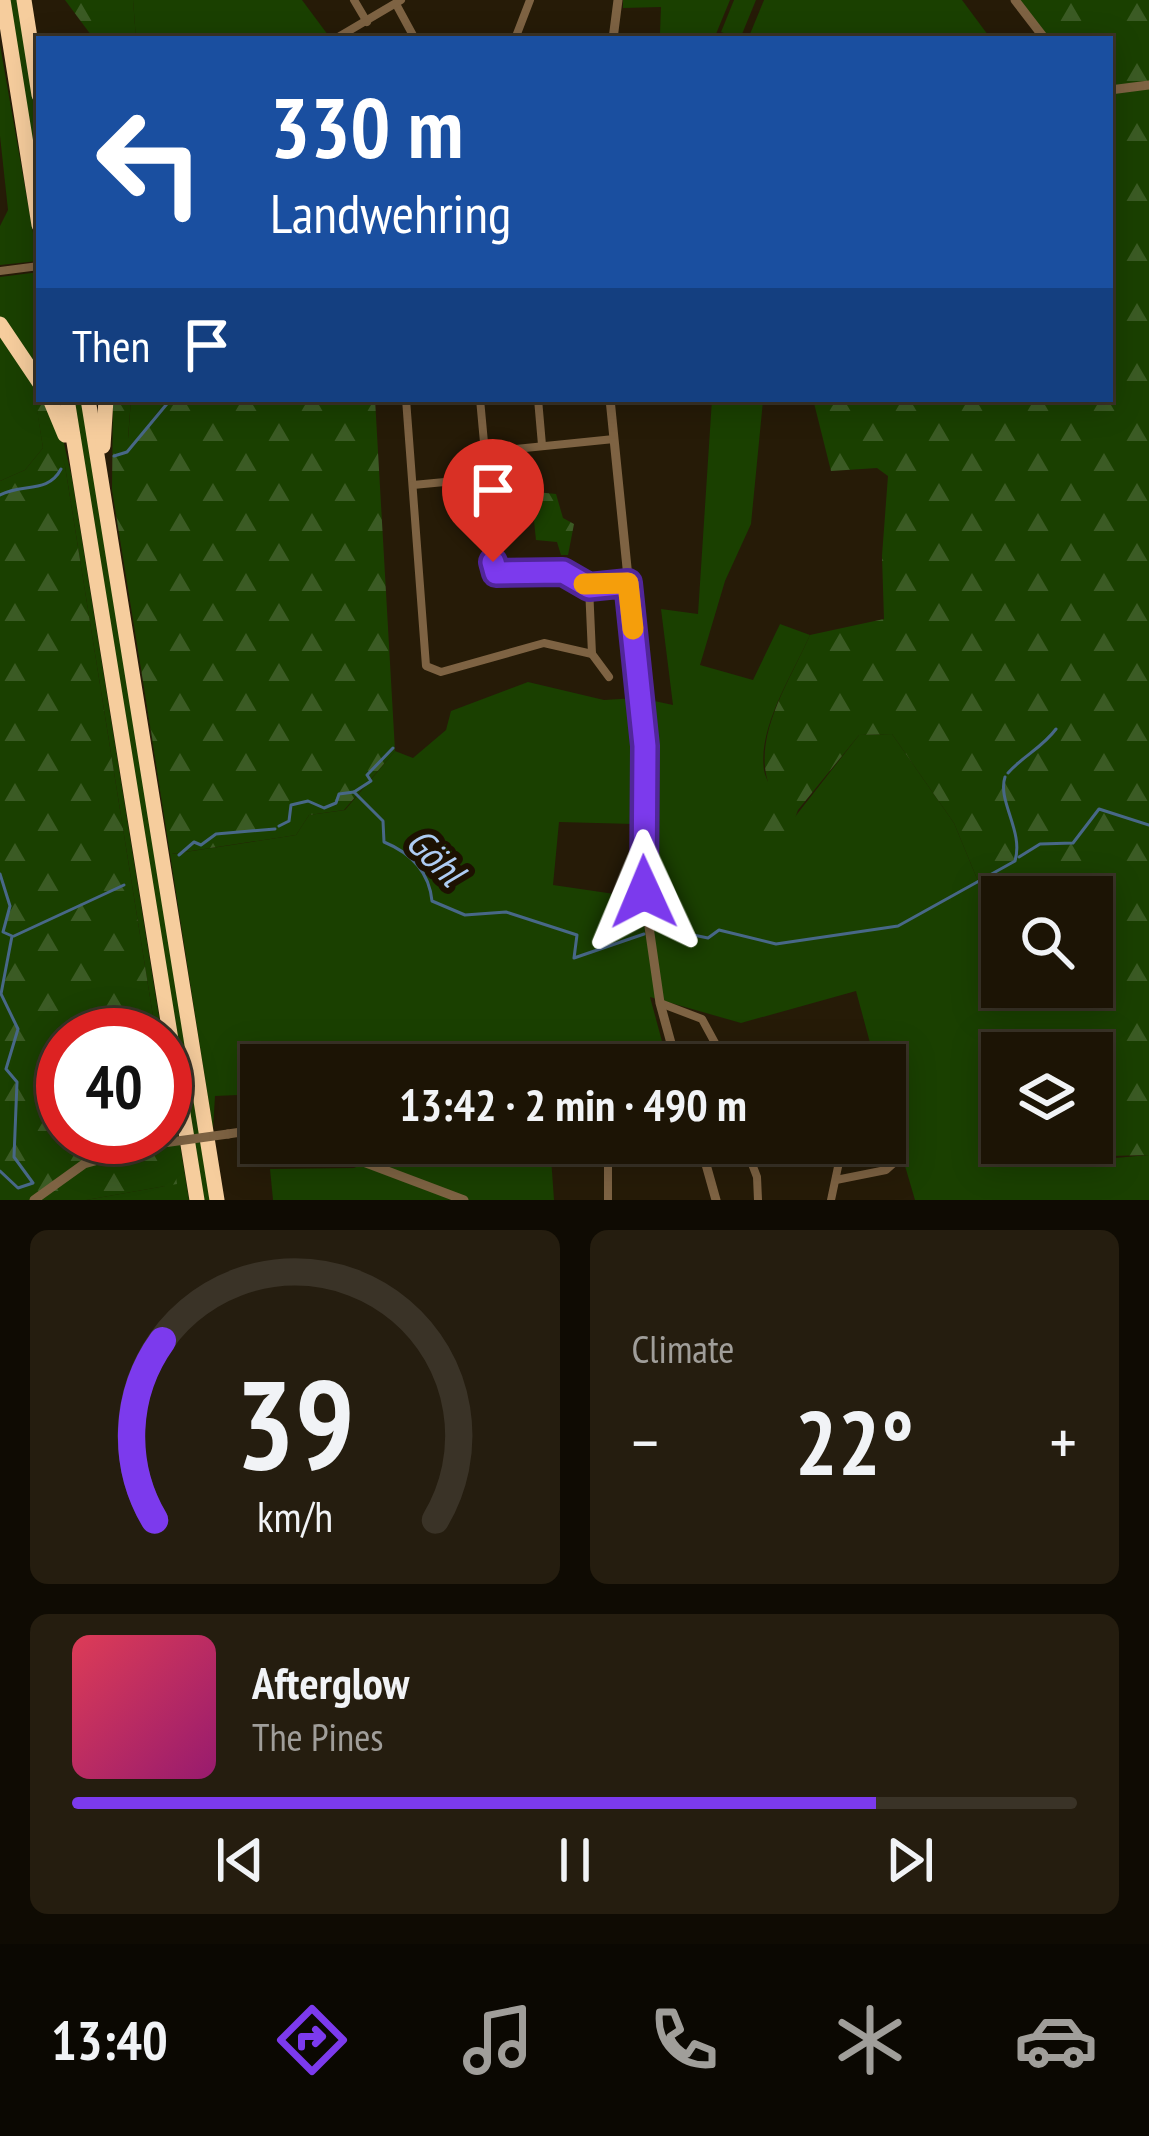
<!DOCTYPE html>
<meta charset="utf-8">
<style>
:root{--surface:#1c1405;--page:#251d0f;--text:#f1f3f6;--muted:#a09e9a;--line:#3a3327;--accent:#7c3aed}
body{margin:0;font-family:"PT Sans Narrow",sans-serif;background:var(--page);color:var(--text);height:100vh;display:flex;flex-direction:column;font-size:45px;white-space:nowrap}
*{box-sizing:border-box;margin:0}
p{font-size:39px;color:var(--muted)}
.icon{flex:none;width:66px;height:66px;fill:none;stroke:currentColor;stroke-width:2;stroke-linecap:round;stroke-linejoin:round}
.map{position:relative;height:1200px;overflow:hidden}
.drawer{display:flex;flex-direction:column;gap:30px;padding:30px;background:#0f0b03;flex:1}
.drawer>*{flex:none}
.banner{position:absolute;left:36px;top:36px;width:1077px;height:366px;border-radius:0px;box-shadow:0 6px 30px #0003,0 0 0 3px var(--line);background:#1a4fa0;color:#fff;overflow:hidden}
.tools{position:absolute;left:981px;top:876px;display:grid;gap:24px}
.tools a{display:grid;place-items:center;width:132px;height:132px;border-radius:0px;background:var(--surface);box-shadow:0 6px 30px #0003,0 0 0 3px var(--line);font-size:60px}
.speed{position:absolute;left:36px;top:1008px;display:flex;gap:24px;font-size:60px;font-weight:700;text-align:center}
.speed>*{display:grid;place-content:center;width:156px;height:156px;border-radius:50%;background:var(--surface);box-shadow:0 6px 30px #0003,0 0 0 3px var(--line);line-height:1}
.speed .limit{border:18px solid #d22;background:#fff;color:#111}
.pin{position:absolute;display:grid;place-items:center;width:102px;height:102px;color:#fff;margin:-123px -51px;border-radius:50% 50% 50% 0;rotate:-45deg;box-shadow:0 0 12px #0007}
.pin .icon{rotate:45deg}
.me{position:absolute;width:132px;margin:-66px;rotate:359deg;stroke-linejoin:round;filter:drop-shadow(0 0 9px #0008)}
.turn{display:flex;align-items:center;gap:42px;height:252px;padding:0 36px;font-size:54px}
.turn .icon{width:156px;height:156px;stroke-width:2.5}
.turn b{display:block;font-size:84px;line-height:102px}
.then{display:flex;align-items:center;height:114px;padding:0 36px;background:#0003;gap:24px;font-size:45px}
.big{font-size:90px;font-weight:700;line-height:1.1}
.drawer .card{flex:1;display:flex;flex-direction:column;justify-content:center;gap:18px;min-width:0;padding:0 42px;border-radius:18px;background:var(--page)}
.drawer .dial{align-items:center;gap:0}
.dial svg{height:312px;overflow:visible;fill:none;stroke:var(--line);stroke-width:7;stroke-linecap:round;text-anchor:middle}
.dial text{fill:var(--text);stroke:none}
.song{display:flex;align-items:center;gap:36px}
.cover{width:144px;height:144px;border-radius:18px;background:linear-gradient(135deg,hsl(350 70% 55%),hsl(320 70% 35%))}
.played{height:12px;border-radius:6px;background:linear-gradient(90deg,var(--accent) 80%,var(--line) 80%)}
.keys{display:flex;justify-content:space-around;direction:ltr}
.heat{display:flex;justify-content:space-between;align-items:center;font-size:66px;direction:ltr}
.drawer .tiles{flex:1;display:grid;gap:30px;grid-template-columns:1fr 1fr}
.card:last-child{grid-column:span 2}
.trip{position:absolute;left:240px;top:1044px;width:666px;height:120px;border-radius:0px;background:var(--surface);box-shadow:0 6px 30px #0003,0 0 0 3px var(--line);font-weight:700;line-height:120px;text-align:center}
.tabs{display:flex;height:192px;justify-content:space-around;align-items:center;background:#0b0802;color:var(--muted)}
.tabs .icon{width:84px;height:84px}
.tabs .selected{color:var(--accent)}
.tabs b{font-size:54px;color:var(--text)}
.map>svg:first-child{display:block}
.green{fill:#1a4000;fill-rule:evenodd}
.forest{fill:url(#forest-firs)}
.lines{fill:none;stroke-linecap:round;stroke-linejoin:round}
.stream{stroke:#486888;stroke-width:3}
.minor{stroke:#7e6343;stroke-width:8}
.tertiary{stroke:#7e6343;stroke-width:9}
.motorway{stroke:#f6cd9d;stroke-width:15}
.tertiary-bridge{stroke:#7e6343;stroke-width:9}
.route-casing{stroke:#51269a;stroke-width:30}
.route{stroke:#7c3aed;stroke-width:21}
.slow{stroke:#f59e0b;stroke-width:21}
.labels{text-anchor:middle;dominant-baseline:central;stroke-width:12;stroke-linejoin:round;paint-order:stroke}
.water-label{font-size:39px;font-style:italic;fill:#aeccf3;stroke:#1d1101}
</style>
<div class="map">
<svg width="1149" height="1200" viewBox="0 0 1149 1200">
<defs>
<pattern id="forest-firs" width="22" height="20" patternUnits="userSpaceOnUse" patternTransform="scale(3)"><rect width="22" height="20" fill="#1a4000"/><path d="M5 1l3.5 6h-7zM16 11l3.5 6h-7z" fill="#3b5b24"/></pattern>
</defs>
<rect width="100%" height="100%" fill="#261b07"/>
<g class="green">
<polygon points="7,0 21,0 39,115 39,196"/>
<polygon points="133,0 302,0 331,39 136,39"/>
<polygon points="623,0 730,0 716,34 726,39 670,39 672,33 660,33 661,7 623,8"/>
<polygon points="734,0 756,0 740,39 721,32"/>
<polygon points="764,0 962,0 991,39 748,39"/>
<polygon points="0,45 38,261 0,265 0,226 8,210 0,136"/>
<polygon points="39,272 39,375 0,320 0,277"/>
<polygon points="0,331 39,388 39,396 35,395 43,448 25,470 0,481"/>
<polygon points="42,399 62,435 72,478 162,1035 156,1035 65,466"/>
<polygon points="74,399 82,399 213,1200 200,1200"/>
<polygon points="131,399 167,399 137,440 128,439"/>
<path d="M 712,399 L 813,401 L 763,401 L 751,524 L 725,581 L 700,665 L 753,680 L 780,624 L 810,635 C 793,674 758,726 764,770 C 767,787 784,804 794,818 L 859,735 L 892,734 L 954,823 L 978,881 L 994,974 L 1002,973 L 1002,987 L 1066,987 L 1085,1023 L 1091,1053 L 1002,1053 L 1002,1143 L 1092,1143 L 1092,1057 C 1097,1093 1097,1126 1115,1158 L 1149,1155 L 1149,1200 L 915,1200 L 885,1098 L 885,1065 L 876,1065 L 856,991 L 741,1023 L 650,997 L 666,1056 L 640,1065 L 261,1065 L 261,1094 L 215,1096 L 213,1130 L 141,668 L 172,854 L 296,835 L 309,815 L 345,810 L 395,751 L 413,758 L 446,730 L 451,711 L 528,682 L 604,700 L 637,698 L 638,711 L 646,710 L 645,699 L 673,705 L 661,609 L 698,614 ZM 559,822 L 634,824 L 635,897 L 553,885 Z"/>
<polygon points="165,1052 189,1200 86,1200 165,1186 172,1134"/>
<polygon points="307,1143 550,1143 554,1200 273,1200 270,1169 356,1168"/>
</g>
<g class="forest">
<polygon points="65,0 133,0 136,39 94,39"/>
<path d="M 1019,0 L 1149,0 L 1149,1155 L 1110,1156 C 1093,1098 1095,1042 1066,987 L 1092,987 L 1092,897 L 1002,897 L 1002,973 L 994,975 L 978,881 L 954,823 L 892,734 L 859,735 L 798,810 L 778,863 L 733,822 L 768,782 C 753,734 791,679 810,635 L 884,619 L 882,556 L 888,476 L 877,468 L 831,471 L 813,399 L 1110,399 L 1110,39 L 1049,39 Z"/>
<polygon points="34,392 49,411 65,466 156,1035 63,1035 63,1137 165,1137 165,1091 177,1184 86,1200 0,1200 0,481 25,470 43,448"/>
<polygon points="113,399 131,399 128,438 137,440 167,399 375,399 395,751 344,810 309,815 296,835 171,854 112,490"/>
<polygon points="536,492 556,494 563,518 574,524 568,555 561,555 557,542 536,540 532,501"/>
</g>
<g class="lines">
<g class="stream">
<polyline points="114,456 127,452 171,399"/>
<path d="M 0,495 C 22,483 48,494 61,469"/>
<path d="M 1008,773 C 1024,755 1042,748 1056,729"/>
<polyline points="354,792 371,781 367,775 393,748"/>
<path d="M 279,826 L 289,821 L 291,805 L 308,801 L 324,808 L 336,803 L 339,794 L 354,792 L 383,821 L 384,842 C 411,853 429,871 432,901 L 465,915 L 506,912 L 577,935 L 574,958 L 644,934"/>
<polyline points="179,855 194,842 201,845 216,834 275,829"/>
<polyline points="1019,857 1040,844 1073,843 1099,809 1149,825"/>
<polyline points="0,874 10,906 3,932 12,936 1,994 18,1029 6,1069 17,1082 14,1157 33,1183 18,1188 0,1171"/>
<path d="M 654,927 L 708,938 L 719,930 L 776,944 L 898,926 L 1015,861 C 1024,831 997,801 1005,777"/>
<polyline points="14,936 124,885"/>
</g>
<g class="minor">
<polyline points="354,0 367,22"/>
<polyline points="396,4 415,39"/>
<polyline points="335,39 401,0"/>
<polyline points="504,39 510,39"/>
<polyline points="515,39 530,0"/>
<polyline points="0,271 39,266"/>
<polyline points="406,399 426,666 441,672 544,643 592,654"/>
<polyline points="480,399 496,573 563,572 589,587 628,583"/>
<polyline points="538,399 542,445"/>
<polyline points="485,452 614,439"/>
<polyline points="413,485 487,478"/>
<polyline points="589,587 592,654 609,677"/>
<polyline points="660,1003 702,1019 727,1065"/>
<polyline points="728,1059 745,1061 812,1046 837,1065"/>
<polyline points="744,1143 757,1177 758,1200"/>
<polyline points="836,1180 886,1170 895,1162"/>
<polyline points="608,1200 608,1143"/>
<polyline points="831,1200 843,1143"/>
</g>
<g class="tertiary">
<polyline points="1015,0 1045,39"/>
<polyline points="613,39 618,0"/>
<polyline points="1110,90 1149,85"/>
<polyline points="610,399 645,746 644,892 660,1003 677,1065"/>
<polyline points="228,1134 261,1129"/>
<polyline points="313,1143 464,1200"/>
<polyline points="700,1143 716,1200"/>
<polyline points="34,1200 84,1164 156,1144"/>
</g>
<g class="motorway">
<polyline points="3,0 39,225"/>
<polyline points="24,0 39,95"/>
<polyline points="0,324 39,382"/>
<polyline points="50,399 65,435"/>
<polyline points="67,399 197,1200"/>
<polyline points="88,399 217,1200"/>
<polyline points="103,446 106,399"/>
</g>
<polyline class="tertiary-bridge" points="156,1144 228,1134"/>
</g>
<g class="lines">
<defs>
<polyline id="route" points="493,562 496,573 563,572 589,587 628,583 645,746 644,892"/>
</defs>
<use href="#route" class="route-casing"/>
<use href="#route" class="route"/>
<polyline class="slow" points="584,584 628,583 633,629"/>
</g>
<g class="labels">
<g class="water-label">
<text transform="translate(436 856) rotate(45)">Göhl</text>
</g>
</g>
</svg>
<div class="tools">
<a><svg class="icon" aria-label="search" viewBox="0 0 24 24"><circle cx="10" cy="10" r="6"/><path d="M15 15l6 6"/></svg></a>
<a><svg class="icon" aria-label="layers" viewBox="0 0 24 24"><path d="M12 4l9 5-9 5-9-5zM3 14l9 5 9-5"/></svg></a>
</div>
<div class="speed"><div class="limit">40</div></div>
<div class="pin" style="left:493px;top:562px;background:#d93025"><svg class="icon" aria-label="arrive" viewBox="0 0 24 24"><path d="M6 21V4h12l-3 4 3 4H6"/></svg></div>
<svg class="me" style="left:644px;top:892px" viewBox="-20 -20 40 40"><path d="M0-17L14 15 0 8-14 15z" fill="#7c3aed" stroke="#fff" stroke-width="4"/></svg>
<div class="trip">13:42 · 2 min · 490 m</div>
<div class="banner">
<div class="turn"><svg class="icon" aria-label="left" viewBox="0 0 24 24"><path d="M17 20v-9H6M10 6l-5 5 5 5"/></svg><div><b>330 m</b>Landwehring</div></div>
<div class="then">Then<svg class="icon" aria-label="arrive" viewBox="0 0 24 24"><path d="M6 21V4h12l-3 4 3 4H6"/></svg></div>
</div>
</div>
<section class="drawer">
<div class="tiles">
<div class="card dial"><svg viewBox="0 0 100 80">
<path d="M14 69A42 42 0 1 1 86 69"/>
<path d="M14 69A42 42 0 0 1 16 23" stroke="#7c3aed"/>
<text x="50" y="56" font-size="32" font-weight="700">39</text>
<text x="50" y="72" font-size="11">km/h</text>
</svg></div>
<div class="card"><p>Climate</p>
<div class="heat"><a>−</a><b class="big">22°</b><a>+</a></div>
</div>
<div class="card">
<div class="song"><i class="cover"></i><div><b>Afterglow</b><p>The Pines</p></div></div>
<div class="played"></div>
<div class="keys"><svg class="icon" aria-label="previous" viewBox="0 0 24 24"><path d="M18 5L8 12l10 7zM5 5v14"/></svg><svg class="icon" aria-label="pause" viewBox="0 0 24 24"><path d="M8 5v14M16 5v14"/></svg><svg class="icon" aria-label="next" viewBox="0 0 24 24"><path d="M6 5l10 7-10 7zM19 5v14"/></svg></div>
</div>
</div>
</section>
<nav class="tabs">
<b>13:40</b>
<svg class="icon selected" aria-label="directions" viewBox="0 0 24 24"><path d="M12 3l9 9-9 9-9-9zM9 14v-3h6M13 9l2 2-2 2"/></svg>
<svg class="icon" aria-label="music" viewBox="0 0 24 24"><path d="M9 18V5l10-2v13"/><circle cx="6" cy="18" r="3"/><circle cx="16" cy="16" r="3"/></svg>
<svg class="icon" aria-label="phone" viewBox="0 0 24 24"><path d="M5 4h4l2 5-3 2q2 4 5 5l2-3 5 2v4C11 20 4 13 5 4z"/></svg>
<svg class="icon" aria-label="climate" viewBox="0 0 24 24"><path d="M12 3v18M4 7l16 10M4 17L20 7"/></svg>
<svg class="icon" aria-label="car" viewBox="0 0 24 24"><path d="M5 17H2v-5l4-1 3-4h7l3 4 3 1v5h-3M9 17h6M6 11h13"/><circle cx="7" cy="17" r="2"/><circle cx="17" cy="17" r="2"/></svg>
</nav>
